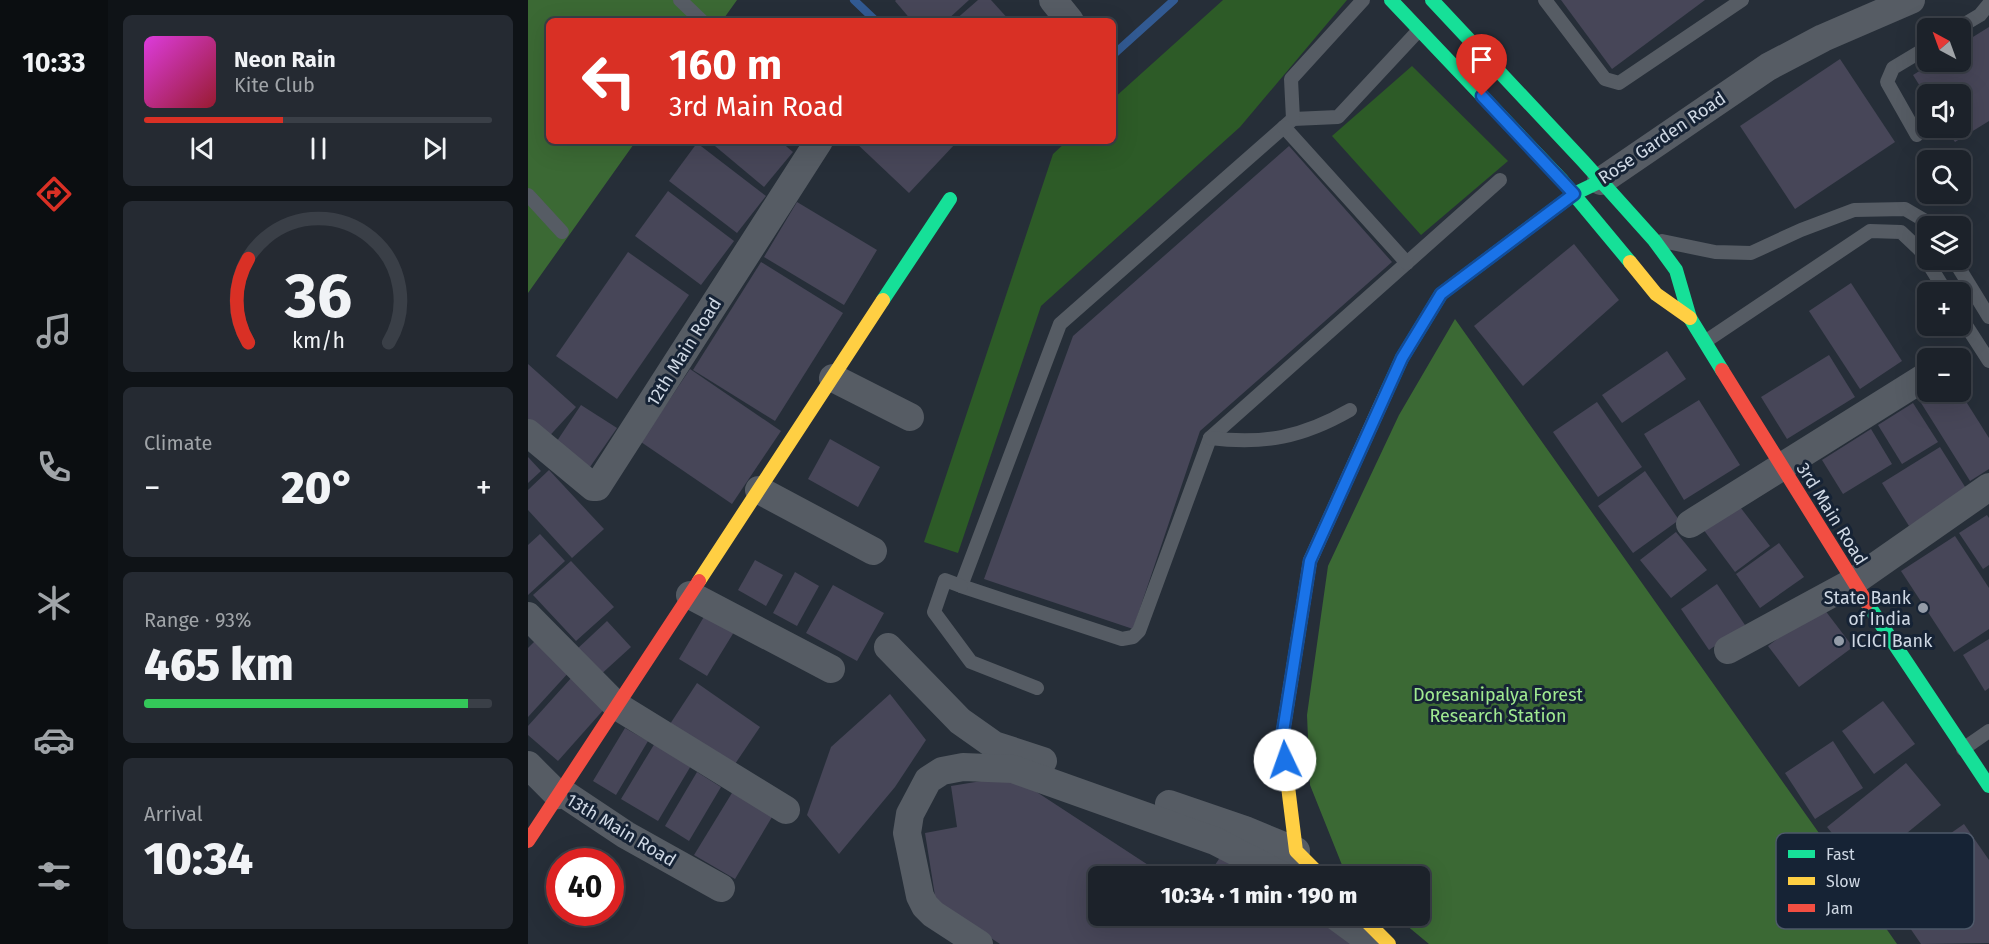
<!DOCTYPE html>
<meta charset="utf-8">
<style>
:root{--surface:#1c222a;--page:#252a32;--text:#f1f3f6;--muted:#a0a4a8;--line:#3a3f47;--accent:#d93025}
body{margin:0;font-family:"Fira Sans",sans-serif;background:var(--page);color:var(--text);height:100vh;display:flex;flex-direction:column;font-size:22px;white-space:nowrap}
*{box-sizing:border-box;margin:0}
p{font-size:20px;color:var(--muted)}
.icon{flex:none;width:33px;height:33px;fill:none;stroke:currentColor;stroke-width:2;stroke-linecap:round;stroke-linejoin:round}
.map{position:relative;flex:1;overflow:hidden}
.panel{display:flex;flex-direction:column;gap:15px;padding:15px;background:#0f1317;width:420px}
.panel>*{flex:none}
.top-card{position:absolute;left:18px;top:18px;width:570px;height:126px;border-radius:9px;box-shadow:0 6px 24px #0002,0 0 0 2px var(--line);background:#d93025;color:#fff;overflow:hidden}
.needle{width:39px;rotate:319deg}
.tools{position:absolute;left:1389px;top:18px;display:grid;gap:12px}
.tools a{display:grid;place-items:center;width:54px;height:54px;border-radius:9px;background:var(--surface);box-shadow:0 6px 24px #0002,0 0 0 2px var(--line);font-size:30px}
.speed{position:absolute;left:18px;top:848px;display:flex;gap:12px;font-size:30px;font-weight:700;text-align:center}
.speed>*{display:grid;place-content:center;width:78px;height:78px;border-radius:50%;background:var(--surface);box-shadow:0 6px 24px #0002,0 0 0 2px var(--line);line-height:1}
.speed .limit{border:9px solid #d22;background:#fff;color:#111}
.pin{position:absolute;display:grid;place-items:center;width:51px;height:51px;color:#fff;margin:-62px -26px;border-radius:50% 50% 50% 0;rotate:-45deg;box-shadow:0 0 6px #0007}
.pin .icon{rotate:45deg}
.me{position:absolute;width:66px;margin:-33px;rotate:357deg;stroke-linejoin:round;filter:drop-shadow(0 0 4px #0008)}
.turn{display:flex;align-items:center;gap:21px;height:126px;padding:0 24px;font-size:27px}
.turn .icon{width:78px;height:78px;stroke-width:2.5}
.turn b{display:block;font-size:42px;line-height:51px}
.big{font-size:45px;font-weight:800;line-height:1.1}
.panel .tile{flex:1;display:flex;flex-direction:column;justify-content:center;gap:9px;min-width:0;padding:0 21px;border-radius:9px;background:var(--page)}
.panel .dial{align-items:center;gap:0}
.dial svg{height:156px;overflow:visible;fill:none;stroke:var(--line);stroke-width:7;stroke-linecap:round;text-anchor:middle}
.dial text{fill:var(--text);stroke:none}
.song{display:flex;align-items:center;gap:18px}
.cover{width:72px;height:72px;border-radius:9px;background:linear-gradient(135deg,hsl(300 70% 55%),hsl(350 70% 35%))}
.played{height:6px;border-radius:3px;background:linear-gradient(90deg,var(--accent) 40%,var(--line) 40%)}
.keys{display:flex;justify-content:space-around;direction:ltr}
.heat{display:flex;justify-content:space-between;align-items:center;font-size:33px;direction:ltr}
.charge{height:9px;border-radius:4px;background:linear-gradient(90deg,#34c759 93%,var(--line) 0)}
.trip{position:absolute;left:560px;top:866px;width:342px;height:60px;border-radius:9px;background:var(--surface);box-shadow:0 6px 24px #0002,0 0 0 2px var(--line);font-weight:800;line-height:60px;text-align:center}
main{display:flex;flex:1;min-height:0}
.dock{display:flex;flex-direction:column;width:108px;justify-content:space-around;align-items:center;background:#0b0e11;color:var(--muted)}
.dock .icon{width:42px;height:42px}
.dock .selected{color:var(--accent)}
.dock b{font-size:27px;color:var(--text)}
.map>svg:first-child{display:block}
.green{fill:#2d5b27}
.forest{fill:#3b6934}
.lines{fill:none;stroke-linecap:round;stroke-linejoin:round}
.stream{stroke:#325a92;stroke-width:8}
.building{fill:#474658}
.lane{stroke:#565c64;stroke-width:14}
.street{stroke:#565c64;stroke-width:28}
.fast{stroke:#16e098;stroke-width:14}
.slow{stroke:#ffcf43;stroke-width:14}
.jam{stroke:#f24e42;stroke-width:14}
.route-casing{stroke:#114b97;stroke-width:15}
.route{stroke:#1a73e8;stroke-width:10}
.poi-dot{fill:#949ca8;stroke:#162335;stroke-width:2}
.labels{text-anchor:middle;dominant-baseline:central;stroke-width:6;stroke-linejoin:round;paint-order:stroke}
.street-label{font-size:18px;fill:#cfd8e4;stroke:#162335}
.poi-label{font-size:18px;fill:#cfd8e4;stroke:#162335;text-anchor:end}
.park-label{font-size:18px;fill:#a0ea91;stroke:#162335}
.key{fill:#162335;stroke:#4e596a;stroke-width:1.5}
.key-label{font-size:16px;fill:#cfd8e4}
</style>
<main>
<nav class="dock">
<b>10:33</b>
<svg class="icon selected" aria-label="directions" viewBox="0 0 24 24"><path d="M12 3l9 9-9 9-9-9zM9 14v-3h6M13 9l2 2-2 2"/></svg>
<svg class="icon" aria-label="music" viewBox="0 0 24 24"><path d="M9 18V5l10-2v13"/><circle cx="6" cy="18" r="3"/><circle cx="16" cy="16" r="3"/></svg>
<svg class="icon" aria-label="phone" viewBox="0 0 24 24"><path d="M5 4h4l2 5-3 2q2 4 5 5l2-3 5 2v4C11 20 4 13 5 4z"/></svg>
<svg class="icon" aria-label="climate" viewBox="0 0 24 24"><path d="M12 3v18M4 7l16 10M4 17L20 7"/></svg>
<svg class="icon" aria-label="car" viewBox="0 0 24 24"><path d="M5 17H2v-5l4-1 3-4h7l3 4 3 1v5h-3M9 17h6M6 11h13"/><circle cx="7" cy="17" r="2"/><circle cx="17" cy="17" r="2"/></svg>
<svg class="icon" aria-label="filters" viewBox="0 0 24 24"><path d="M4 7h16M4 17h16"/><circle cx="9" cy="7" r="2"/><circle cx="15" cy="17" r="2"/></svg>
</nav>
<section class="panel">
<div class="tile">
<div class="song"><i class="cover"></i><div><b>Neon Rain</b><p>Kite Club</p></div></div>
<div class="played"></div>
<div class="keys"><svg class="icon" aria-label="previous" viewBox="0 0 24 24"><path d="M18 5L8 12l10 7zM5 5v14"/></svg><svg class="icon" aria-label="pause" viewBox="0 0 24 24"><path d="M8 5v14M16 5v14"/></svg><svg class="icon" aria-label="next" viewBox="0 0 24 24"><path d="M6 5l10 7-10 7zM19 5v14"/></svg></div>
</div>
<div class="tile dial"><svg viewBox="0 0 100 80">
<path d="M14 69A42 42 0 1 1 86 69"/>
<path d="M14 69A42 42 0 0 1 14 26" stroke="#d93025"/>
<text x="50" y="56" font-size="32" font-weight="700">36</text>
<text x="50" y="72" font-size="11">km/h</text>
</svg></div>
<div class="tile"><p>Climate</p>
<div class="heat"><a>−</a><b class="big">20°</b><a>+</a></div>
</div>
<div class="tile"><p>Range · 93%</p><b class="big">465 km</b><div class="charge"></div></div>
<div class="tile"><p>Arrival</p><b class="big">10:34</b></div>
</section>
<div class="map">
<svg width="1461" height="944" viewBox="0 0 1461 944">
<rect width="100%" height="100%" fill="#262e38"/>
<g class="green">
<polygon points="695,0 819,0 712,127 513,306 430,553 396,542 525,154 539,141 585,141 585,99"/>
<polygon points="884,66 980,161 893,235 804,136"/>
</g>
<g class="forest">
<polygon points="0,0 209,0 194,21 21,21 21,141 108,141 0,293"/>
<polygon points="927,319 1320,874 1369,944 901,944 866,915 891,915 891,876 818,875 782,785 779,715 800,566 871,415"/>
</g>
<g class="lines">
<g class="stream">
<polyline points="326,0 348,21"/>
<polyline points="585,55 646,0"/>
</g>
</g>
<g class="building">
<polygon points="368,0 441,0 418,21 384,21 367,1"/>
<polygon points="450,0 463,0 482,21 426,21"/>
<polygon points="1033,0 1177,0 1084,69"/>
<polygon points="1461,27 1461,121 1427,142 1417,128 1432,128 1432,94 1400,94 1400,99 1385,75 1406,62 1432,62 1432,45"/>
<polygon points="1312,59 1367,142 1267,209 1212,126"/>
<polygon points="181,141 252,141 265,152 236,187"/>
<polygon points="326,141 423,141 427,144 381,193"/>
<polygon points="169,143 238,196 209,233 141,181"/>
<polygon points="761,146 864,262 672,431 605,629 456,579 545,336"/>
<polygon points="140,191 206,241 173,285 107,236"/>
<polygon points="269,202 349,250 316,305 236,257"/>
<polygon points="1046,244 1091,300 995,386 946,326"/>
<polygon points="100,252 161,295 89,399 28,356"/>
<polygon points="233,262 315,313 247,421 165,370"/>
<polygon points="1323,283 1374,361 1332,389 1281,311"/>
<polygon points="1139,351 1158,379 1094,423 1074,395"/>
<polygon points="1301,355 1327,397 1259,439 1233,397"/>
<polygon points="0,364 48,407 15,443 0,430"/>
<polygon points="162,369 253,431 204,504 113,442"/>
<polygon points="1400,392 1432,392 1461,438 1461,469 1442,481 1390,398"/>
<polygon points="1171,400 1212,465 1156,500 1116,434"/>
<polygon points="1069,402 1114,467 1070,497 1025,432"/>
<polygon points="1385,403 1410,442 1374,464 1350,425"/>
<polygon points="53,405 89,428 62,467 27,444"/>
<polygon points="1343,429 1364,464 1315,494 1294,460"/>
<polygon points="302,439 352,467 330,507 280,479"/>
<polygon points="1412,447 1439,490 1381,526 1354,483"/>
<polygon points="0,457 13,471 0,483"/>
<polygon points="21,470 76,529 44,558 0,510 0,490"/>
<polygon points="1117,471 1151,520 1105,553 1070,506"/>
<polygon points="1209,503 1242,546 1207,572 1175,529"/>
<polygon points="1459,515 1461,518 1461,565 1455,569 1431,533"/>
<polygon points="1148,532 1179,570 1143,598 1112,560"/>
<polygon points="12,534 37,561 0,595 0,545"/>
<polygon points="1427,536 1461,588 1461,629 1426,652 1373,571"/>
<polygon points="1251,543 1276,577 1232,608 1208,574"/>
<polygon points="227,560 255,575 238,606 210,590"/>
<polygon points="43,561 86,607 48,641 5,595"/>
<polygon points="267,572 291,586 269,626 245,613"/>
<polygon points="1189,584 1217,625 1181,650 1153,609"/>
<polygon points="305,585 356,613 329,661 278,633"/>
<polygon points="1293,605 1325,647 1271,687 1240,646"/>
<polygon points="177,615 206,632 179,676 151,659"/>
<polygon points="79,621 103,647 70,677 47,651"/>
<polygon points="1461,639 1461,688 1457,691 1435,655"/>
<polygon points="8,640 42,671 0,717 0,648"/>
<polygon points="44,677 78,707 30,761 0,735 0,726"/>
<polygon points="169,683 232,727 205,767 142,724"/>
<polygon points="362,694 398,740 367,787 311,854 279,815 303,747"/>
<polygon points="1355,701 1387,744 1346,774 1314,731"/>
<polygon points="97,728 120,741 88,795 65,781"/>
<polygon points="1305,741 1335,788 1287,819 1257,773"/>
<polygon points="127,743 164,764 130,821 93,799"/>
<polygon points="1378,763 1413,805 1334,870 1299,827"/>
<polygon points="169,772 193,787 161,841 137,826"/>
<polygon points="484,776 637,876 570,876 570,915 795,915 826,944 472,944 408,902 397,833 429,827 423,786"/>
<polygon points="207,788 247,812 207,879 166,855"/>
<polygon points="1436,824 1461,860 1461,943 1393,944 1351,883"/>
<polygon points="696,851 735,876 680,876"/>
</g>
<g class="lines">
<g class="lane">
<polyline points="152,0 174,21"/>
<polyline points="1017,0 1077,79 1091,83 1214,0"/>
<polyline points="1430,28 1452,15 1461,4"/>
<polyline points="891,30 810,117 765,119 532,324 433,586 594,639 605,637 611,631 682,438 972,180"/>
<polyline points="765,119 763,79 835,0"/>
<polyline points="756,127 879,263"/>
<polyline points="1389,135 1359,82 1365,68 1400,47"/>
<polyline points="0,195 34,232"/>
<polyline points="1134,241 1187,252 1223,253 1273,230 1326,210 1377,209 1406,226"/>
<polyline points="1426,260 1461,317"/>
<polyline points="1432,316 1461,361"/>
<polyline points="1178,341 1342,231 1373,232 1392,250 1418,292"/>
<path d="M 682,438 C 736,445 775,437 822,410"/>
<polyline points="433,586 417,580 406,612 443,662 509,688"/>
<polyline points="1435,749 1461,731"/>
</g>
<g class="street">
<polyline points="525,0 542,21"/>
<polyline points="1073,181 1240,67 1295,38 1383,0"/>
<polyline points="305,378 382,417"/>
<polyline points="0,433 65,487 69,487 291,141"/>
<polyline points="231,490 345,551"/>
<polyline points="1162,524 1400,375"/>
<polyline points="162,595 303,669"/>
<polyline points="0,616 89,706 258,810"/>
<polyline points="360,647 432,721 466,745 515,761"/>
<polyline points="1200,650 1325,582 1461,487"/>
<polyline points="0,765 30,795 35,793 98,835 193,888"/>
<polyline points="641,804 717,830 768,851 757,867"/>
<polyline points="806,915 836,937 840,944"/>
<polyline points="451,944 405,914 397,906 392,896 379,833 382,814 400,780 414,771 435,767 485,769 687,841 755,876"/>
</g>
<g class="fast">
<polyline points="863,0 1033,179 1102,262"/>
<polyline points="904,0 1055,161 1126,240 1148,270 1162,318 1194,370"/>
<polyline points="355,300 422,199"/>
<polyline points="858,393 874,358 913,294 1046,194 1073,181"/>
<polyline points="1339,603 1461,786"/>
</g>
<g class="slow">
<polyline points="1102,262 1128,294 1162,318"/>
<polyline points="171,581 355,300"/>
<polyline points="793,876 768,851 754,738 782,561 858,393"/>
<polyline points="832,915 861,944"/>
</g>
<g class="jam">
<polyline points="1194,370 1339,603"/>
<polyline points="0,841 171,581"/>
</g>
</g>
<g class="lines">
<defs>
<polyline id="route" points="757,760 754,738 782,561 874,358 913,294 1046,194 954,96"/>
</defs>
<use href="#route" class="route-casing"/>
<use href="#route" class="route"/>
</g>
<g class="poi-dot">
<circle cx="1395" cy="608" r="6"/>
<circle cx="1311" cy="641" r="6"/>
</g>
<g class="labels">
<g class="street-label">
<text transform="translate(1134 138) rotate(-34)">Rose Garden Road</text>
<text transform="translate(156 352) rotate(-58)">12th Main Road</text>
<text transform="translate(1304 514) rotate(58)">3rd Main Road</text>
<text transform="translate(93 830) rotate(31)">13th Main Road</text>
</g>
<g class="poi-label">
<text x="1383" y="598">State Bank<tspan x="1383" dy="21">of India</tspan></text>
<text x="1323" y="641" text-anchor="start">ICICI Bank</text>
</g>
<g class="park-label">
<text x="970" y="695">Doresanipalya Forest<tspan x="970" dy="21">Research Station</tspan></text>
</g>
</g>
<rect x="1248" y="833" width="198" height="96" rx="9" class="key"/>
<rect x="1260" y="850" width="27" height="8" fill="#16e098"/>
<rect x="1260" y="877" width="27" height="8" fill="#ffcf43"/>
<rect x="1260" y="904" width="27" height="8" fill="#f24e42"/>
<g class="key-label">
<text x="1298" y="860">Fast</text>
<text x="1298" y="887">Slow</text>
<text x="1298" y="914">Jam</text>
</g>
</svg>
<div class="tools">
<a><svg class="needle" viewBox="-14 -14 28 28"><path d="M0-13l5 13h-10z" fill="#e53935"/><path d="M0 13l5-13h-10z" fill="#a0a4a8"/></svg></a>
<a><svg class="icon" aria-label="sound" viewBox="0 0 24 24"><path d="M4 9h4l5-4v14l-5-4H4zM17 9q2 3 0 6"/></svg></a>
<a><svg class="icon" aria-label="search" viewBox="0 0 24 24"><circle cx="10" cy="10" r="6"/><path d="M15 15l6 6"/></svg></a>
<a><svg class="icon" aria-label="layers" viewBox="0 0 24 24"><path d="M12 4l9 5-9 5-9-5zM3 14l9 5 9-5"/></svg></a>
<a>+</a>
<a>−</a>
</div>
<div class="speed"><div class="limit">40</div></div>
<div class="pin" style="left:954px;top:96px;background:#d93025"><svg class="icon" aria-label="arrive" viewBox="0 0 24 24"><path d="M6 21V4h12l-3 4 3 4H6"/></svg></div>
<svg class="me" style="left:757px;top:760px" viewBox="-20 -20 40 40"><circle r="19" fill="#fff"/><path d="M0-13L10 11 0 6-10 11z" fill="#1a73e8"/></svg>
<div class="trip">10:34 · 1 min · 190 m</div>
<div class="top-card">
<div class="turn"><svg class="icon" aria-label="left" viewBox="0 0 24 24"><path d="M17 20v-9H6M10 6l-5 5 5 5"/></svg><div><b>160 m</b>3rd Main Road</div></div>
</div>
</div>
</main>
